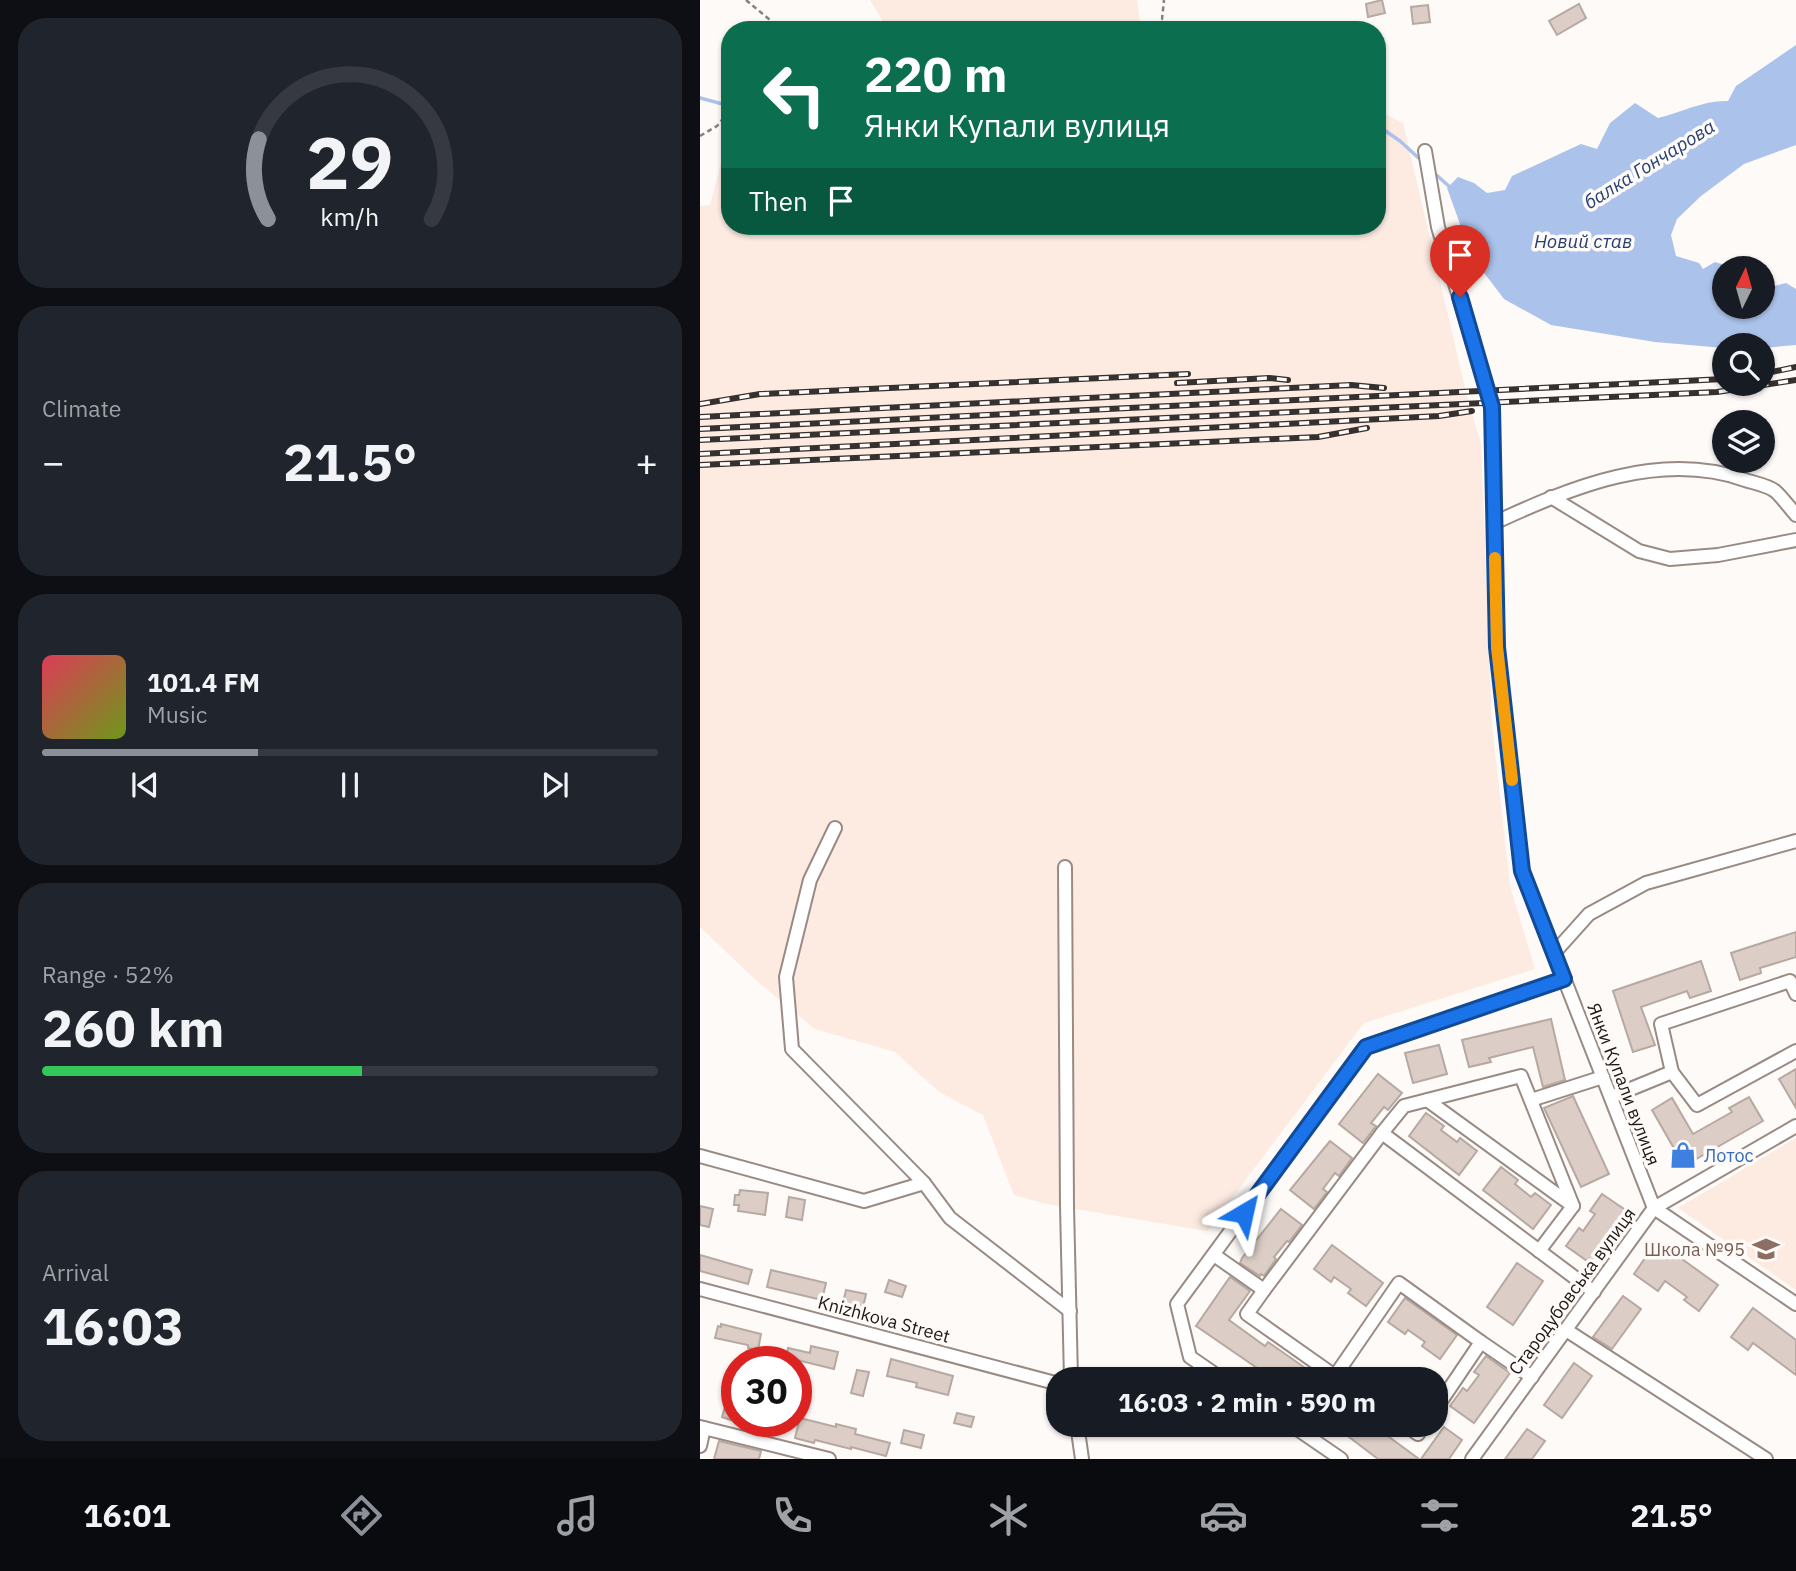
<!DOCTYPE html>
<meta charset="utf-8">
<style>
:root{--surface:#171b24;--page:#20242c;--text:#f1f3f6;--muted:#9ea1a6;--line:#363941;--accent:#8c9099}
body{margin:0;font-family:"IBM Plex Sans",sans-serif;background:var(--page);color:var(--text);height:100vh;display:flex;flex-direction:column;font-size:26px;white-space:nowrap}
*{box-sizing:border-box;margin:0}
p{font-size:23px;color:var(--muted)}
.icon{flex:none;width:38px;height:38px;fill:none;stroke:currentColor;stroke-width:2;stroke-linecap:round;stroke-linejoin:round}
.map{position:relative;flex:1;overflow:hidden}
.details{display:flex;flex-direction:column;gap:18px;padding:18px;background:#0d0f14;width:700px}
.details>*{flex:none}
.top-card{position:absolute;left:21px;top:21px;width:665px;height:214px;border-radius:28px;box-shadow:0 2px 5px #0004;background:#0b6e4f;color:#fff;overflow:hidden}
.needle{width:46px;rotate:5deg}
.controls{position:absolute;left:1012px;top:256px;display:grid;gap:14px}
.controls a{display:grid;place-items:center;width:63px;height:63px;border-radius:50%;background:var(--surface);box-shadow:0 2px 5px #0004;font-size:35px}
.speed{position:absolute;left:21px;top:1346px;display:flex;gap:14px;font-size:35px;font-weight:700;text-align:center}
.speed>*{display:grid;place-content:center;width:91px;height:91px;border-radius:50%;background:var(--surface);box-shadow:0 2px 5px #0004;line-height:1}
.speed .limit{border:10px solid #d22;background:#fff;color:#111}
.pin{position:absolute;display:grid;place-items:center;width:60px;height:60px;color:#fff;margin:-72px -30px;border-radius:50% 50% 50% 0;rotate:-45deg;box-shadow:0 0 7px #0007}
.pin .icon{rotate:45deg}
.me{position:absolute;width:77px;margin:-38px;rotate:36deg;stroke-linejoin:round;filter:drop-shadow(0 0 5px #0008)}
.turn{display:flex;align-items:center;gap:24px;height:147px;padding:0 28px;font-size:32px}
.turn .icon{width:91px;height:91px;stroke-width:2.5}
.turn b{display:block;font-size:49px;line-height:60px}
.then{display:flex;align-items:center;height:66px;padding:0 28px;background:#0003;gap:14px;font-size:26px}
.big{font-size:52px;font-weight:800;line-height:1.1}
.details .tile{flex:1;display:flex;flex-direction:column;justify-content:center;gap:10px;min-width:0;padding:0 24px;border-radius:28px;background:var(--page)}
.details .dial{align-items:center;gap:0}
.dial svg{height:182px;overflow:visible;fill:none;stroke:var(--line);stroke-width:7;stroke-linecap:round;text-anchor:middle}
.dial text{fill:var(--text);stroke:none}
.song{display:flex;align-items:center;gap:21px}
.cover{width:84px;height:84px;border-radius:10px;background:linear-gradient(135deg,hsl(350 70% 55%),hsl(80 70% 35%))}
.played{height:7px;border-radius:4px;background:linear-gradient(90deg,var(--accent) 35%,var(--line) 35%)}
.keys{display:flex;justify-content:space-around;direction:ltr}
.heat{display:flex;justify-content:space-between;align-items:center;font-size:38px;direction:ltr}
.charge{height:10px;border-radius:5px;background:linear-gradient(90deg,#34c759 52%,var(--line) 0)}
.trip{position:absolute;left:346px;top:1367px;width:402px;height:70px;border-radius:28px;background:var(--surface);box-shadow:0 2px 5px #0004;font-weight:800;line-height:70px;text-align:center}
.dock{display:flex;height:112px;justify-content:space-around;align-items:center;background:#090b0e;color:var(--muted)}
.dock .icon{width:49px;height:49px}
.dock .selected{color:var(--accent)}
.dock b{font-size:32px;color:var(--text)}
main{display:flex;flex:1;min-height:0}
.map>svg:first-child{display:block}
.built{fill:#fdebe2}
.water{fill:#abc2ea}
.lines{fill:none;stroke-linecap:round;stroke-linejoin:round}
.stream{stroke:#abc2ea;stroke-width:3.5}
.building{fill:#dccec6;stroke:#b7a9a2;stroke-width:2}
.minor-casing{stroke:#998b84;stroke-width:16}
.path{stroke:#84807d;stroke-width:2.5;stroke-dasharray:5 3.5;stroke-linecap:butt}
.minor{stroke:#fff;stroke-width:12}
.rail-casing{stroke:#36312e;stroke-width:6}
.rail{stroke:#fdfaf8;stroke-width:3.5;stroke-dasharray:10;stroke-linecap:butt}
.route-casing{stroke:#114b97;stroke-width:18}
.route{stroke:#1a73e8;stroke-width:12}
.slow{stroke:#f59e0b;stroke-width:12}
.labels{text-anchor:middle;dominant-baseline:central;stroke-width:7;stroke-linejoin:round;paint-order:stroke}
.street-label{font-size:18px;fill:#1e1916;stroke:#fdfaf8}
.shop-label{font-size:18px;fill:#366cbe;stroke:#fdfaf8;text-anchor:start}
.education-label{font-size:18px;fill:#785e54;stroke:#fdfaf8;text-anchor:end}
.water-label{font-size:19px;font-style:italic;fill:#264073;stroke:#fdfaf8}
</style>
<main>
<section class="details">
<div class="tile dial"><svg viewBox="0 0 100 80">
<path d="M14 69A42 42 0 1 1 86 69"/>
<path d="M14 69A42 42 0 0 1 10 34" stroke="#8c9099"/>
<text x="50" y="56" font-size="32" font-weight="700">29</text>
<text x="50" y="72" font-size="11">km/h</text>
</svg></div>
<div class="tile"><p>Climate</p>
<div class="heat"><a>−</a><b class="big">21.5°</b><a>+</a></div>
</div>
<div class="tile">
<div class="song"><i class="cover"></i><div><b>101.4 FM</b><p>Music</p></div></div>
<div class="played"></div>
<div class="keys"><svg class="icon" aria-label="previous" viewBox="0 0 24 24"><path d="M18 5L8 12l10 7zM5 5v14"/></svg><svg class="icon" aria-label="pause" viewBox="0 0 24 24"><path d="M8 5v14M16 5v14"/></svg><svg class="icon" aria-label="next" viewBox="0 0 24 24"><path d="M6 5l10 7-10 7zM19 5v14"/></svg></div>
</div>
<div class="tile"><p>Range · 52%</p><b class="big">260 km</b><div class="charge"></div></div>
<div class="tile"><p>Arrival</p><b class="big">16:03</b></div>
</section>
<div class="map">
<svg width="1096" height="1459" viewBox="0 0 1096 1459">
<rect width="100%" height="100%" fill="#fdfaf8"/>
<g class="built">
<polygon points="170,0 437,0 440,24 429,30 188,30"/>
<polygon points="677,110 703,123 767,396 781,444 792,725 810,886 835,969 664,1023 507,1231 346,1204 314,1195 283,1115 239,1092 195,1052 115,1029 58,982 0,927 0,206 10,205 20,166 30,146 30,226 677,226"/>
<polygon points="1096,1138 1096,1290 978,1208"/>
</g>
<path class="water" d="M 1096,45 L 1096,145 L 1044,164 L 1001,196 L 977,219 L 971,235 L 976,256 L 999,263 L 1003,269 L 1015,262 L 1034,268 L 1024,268 L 1024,306 L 1062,306 L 1062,280 L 1074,286 L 1086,283 L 1096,289 L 1096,345 L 1062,348 L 1062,345 L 1024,345 L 1024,348 L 955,342 L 851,325 L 804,299 L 772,257 L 747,188 L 758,177 L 774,183 L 787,193 L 805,190 L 812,176 L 881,144 L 897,149 L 910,123 L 935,103 L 958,118 C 982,112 1004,100 1028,101 L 1036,86 Z"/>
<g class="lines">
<g class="stream">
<polyline points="0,98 30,106"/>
<polyline points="677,125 700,141 723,162"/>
<polyline points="733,172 751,188"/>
</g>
</g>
<g class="building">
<polygon points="682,0 685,13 668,17 666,4"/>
<polygon points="879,4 886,18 857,35 849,21"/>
<polygon points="728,5 730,22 713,24 711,7"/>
<polygon points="1096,932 1096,957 1060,968 1061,973 1040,980 1031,953"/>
<polygon points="1001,961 1011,991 990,998 987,991 941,1007 955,1045 933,1052 913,991"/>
<polygon points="851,1019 865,1080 843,1087 833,1047 789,1058 791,1062 769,1067 762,1040"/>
<polygon points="739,1045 747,1074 713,1083 705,1053"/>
<polygon points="1096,1069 1096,1108 1079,1079"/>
<polygon points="678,1074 702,1093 688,1110 684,1107 671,1123 676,1126 663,1143 639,1124"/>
<polygon points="873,1096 909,1174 881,1187 844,1108"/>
<polygon points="1049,1097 1063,1121 984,1166 952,1110 972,1098 993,1134 1032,1112 1029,1108"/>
<polygon points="726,1113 744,1126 741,1130 757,1142 760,1138 777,1151 759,1175 709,1136"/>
<polygon points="630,1141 652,1158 639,1176 635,1173 623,1189 627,1192 614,1209 590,1190"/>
<polygon points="801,1167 818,1180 815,1184 831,1197 835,1193 851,1205 833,1229 783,1190"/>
<polygon points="40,1190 68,1193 65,1215 38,1211 39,1205 34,1205 35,1195 39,1195"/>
<polygon points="902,1194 927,1211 890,1263 866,1246 879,1228 883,1231 895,1214 890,1211"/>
<polygon points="89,1197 105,1200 102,1220 86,1217"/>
<polygon points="0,1206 13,1209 9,1227 0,1225"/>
<polygon points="581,1209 602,1225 589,1242 587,1241 574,1257 576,1259 564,1276 561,1274 560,1276 540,1263 542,1258"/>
<polygon points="957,1241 1018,1285 999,1311 984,1300 987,1297 965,1281 958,1291 934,1274"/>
<polygon points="632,1245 683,1283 666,1306 648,1293 651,1289 634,1277 631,1282 614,1269"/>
<polygon points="0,1255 52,1270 48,1284 0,1271"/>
<polygon points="817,1263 843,1281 813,1325 787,1307"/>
<polygon points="71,1270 126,1283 122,1300 67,1287"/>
<polygon points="530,1277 550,1291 529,1320 565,1346 568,1342 621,1379 573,1379 496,1326"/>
<polygon points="189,1280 206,1286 202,1297 185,1292"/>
<polygon points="146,1290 166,1294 162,1312 142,1307"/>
<polygon points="923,1296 941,1309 912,1349 893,1337"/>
<polygon points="705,1298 757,1335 740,1359 722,1346 725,1342 708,1330 705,1334 688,1322"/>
<polygon points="1053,1308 1096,1340 1096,1375 1053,1343 1048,1350 1031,1337"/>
<polygon points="21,1324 61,1334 58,1350 48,1348 48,1345 15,1338 18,1326 21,1327"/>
<polygon points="111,1346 138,1352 134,1369 97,1360 85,1362 88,1348 110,1353"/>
<polygon points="786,1356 810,1373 774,1423 750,1406 763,1388 767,1391 779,1375 774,1372"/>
<polygon points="191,1359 253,1376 248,1395 216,1387 217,1383 187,1376"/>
<polygon points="874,1363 892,1376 862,1418 844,1405"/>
<polygon points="157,1370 169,1372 163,1396 151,1393"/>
<polygon points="27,1400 37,1403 37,1422 22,1417"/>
<polygon points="257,1413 274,1417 271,1427 254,1423"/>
<polygon points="100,1418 136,1427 136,1424 156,1429 155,1434 190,1443 186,1456 151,1447 151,1449 115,1440 114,1443 95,1438"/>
<polygon points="658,1424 686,1424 681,1431 719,1459 678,1459 649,1437"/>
<polygon points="744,1427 762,1440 749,1459 721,1459"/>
<polygon points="827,1429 845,1441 832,1459 805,1459"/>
<polygon points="204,1430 224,1435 221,1448 201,1443"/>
<polygon points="19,1441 61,1451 59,1459 14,1459"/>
</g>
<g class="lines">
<defs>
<g id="minor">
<polyline points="725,151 738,227 792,407 797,647 822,871 954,1208"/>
<polyline points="851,497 939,551 970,559 1018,555 1096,540"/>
<path d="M 794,523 C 871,487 961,450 1045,480 C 1054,483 1067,485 1075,491 C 1082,497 1089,507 1096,515"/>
<polyline points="135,828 110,880 86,977 92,1049 224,1183 250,1218 370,1311"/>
<polyline points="365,867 367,1206 371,1379"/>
<polyline points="854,953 889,914 946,883 1096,841"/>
<polyline points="1096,994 1090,981 961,1024 972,1072 997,1105 1096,1051"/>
<polyline points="911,1097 972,1072"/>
<polyline points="831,1100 903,1077"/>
<polyline points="682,1133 704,1106 821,1076 873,1206 727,1100"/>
<polyline points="0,1156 164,1201 224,1183"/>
<polyline points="954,1208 1096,1304"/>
<polyline points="839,1251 873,1206"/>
<polyline points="514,1255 564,1290 547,1314 639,1379"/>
<polyline points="0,1289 359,1384"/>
<polyline points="564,1290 682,1133 894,1292"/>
<polyline points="866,1330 1066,1459"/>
<polyline points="635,1376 699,1283 781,1342"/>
<polyline points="522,1379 490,1357 477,1304 666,1047 865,979"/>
<polyline points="737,1407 781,1342 832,1377"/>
<polyline points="377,1424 382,1459"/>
<polyline points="590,1424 641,1459"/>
<polyline points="704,1424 718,1434 724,1424"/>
<polyline points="0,1427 129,1459"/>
<polyline points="0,1446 4,1428"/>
<polyline points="772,1459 954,1208 1096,1126"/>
</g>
</defs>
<use href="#minor" class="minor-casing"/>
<g class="path">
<polyline points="46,0 82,30"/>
<polyline points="125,30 141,27 149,30"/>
<polyline points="448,30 462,19 464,0"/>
<polyline points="0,136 17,126 30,110"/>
</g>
<use href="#minor" class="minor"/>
<defs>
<g id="rail">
<polyline points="1062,374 1096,367"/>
<polyline points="477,383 569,378 588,380"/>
<polyline points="0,404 60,394 488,374"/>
<polyline points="0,417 651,385 684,388"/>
<polyline points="0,429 1024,379"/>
<polyline points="0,440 1017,392 1096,380"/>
<polyline points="0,454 739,416 772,411"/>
<polyline points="0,465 618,437 667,428"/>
</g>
</defs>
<use href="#rail" class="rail-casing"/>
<use href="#rail" class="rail"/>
</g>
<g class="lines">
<defs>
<polyline id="route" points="544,1213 666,1047 864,979 822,871 797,647 792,407 760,297"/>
</defs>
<use href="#route" class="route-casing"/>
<use href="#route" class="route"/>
<polyline class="slow" points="795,558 797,647 812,780"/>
</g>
<defs>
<symbol id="shop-bare" viewBox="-9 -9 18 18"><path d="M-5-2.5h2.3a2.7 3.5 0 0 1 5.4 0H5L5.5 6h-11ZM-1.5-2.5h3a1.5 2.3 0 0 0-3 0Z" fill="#3f7fe0" stroke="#fdfaf8" stroke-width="2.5" paint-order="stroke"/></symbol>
<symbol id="school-bare" viewBox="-9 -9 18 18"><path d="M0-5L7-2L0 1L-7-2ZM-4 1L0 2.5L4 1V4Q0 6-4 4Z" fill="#8d6e63" stroke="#fdfaf8" stroke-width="2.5" paint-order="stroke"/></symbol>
</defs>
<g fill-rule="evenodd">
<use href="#shop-bare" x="964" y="1136" width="38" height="38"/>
<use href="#school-bare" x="1047" y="1230" width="38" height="38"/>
</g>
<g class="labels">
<g class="street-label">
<text transform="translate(924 1084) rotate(69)">Янки Купали вулиця</text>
<text transform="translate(872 1291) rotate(-54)">Стародубовська вулиця</text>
<text transform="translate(184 1319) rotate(15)">Knizhkova Street</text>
</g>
<g class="shop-label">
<text x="1004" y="1155">Лотос</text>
</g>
<g class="education-label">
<text x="1045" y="1249">Школа №95</text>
</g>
<g class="water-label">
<text transform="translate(949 164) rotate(-32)">балка Гончарова</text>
<text x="883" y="241">Новий став</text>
</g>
</g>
</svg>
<div class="controls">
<a><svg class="needle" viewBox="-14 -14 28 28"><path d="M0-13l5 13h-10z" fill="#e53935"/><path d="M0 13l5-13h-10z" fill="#9ea1a6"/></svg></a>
<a><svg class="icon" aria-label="search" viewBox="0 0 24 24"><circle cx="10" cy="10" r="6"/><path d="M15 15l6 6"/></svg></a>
<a><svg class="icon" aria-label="layers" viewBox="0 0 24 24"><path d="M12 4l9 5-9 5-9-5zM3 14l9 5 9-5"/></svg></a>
</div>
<div class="speed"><div class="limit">30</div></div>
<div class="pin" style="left:760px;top:297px;background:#d93025"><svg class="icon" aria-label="arrive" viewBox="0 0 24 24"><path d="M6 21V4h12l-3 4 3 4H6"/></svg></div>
<svg class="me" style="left:544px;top:1213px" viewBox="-20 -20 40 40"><path d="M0-17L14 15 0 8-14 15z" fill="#1a73e8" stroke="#fff" stroke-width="4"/></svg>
<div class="trip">16:03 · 2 min · 590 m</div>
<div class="top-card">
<div class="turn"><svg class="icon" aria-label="left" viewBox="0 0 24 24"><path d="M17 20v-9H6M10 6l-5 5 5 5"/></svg><div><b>220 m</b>Янки Купали вулиця</div></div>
<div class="then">Then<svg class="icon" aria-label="arrive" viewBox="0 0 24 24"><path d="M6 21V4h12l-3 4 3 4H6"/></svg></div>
</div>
</div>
</main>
<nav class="dock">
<b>16:01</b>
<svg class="icon selected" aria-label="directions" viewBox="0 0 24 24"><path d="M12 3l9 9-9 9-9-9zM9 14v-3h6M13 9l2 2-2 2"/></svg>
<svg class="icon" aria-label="music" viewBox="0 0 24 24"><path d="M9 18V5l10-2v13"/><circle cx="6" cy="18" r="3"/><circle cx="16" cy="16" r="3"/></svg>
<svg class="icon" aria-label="phone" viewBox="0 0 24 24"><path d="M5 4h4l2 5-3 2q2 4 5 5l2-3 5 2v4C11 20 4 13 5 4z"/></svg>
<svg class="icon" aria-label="climate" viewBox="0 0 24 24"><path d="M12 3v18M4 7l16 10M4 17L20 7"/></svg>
<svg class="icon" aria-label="car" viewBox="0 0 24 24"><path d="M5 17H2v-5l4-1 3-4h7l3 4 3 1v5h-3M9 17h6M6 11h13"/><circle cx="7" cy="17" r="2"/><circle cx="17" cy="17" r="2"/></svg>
<svg class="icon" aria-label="filters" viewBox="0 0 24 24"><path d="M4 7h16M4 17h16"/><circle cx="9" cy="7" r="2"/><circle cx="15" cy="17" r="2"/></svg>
<b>21.5°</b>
</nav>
